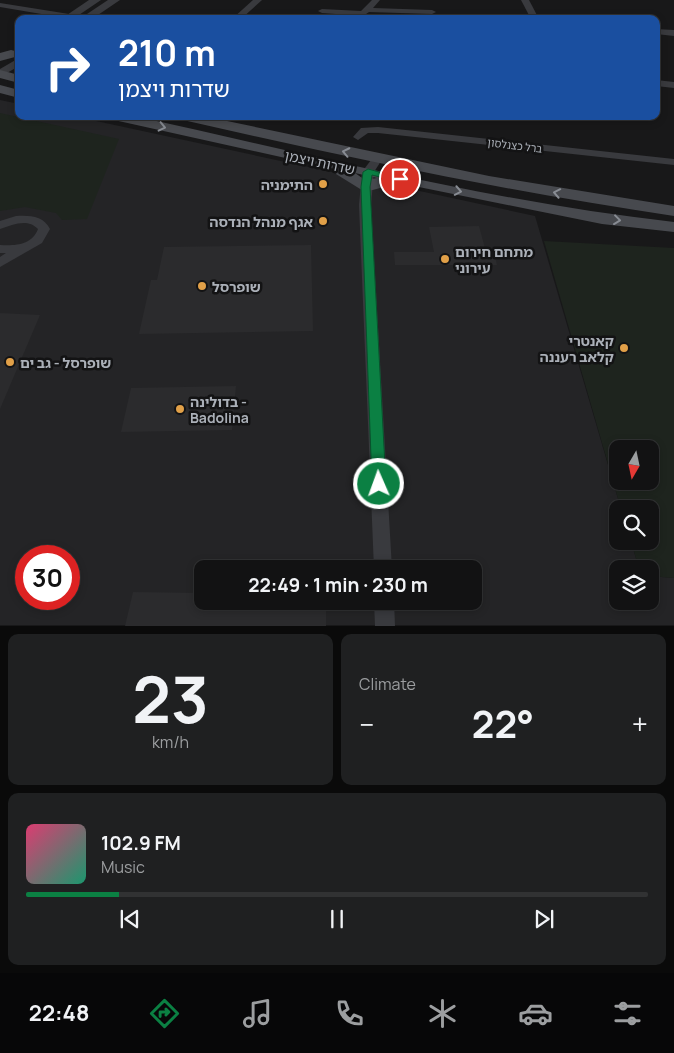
<!DOCTYPE html>
<meta charset="utf-8">
<style>
:root{--surface:#121213;--page:#1f2021;--text:#f1f3f6;--muted:#9c9ea0;--line:#313233;--accent:#0b8043}
body{margin:0;font-family:Manrope,"Noto Sans Hebrew",sans-serif;background:var(--page);color:var(--text);height:100vh;display:flex;flex-direction:column;font-size:19px;white-space:nowrap}
*{box-sizing:border-box;margin:0}
p{font-size:16px;color:var(--muted)}
.icon{flex:none;width:28px;height:28px;fill:none;stroke:currentColor;stroke-width:2;stroke-linecap:round;stroke-linejoin:round}
.map{position:relative;height:626px;overflow:hidden}
.drawer{display:flex;flex-direction:column;gap:8px;padding:8px;background:#0a0a0a;flex:1}
.drawer>*{flex:none}
.guide{position:absolute;left:15px;top:15px;width:645px;height:105px;border-radius:10px;box-shadow:0 2px 8px #0003,0 0 0 1px var(--line);background:#1a4fa0;color:#fff;overflow:hidden}
.needle{width:32px;rotate:189deg}
.tools{position:absolute;left:609px;top:440px;display:grid;gap:10px}
.tools a{display:grid;place-items:center;width:50px;height:50px;border-radius:10px;background:var(--surface);box-shadow:0 2px 8px #0003,0 0 0 1px var(--line);font-size:25px}
.speed{position:absolute;left:15px;top:545px;display:flex;gap:10px;font-size:25px;font-weight:700;text-align:center}
.speed>*{display:grid;place-content:center;width:65px;height:65px;border-radius:50%;background:var(--surface);box-shadow:0 2px 8px #0003,0 0 0 1px var(--line);line-height:1}
.speed .limit{border:8px solid #d22;background:#fff;color:#111}
.pin{position:absolute;display:grid;place-items:center;width:42px;height:42px;color:#fff;margin:-21px;border:2px solid #fff;border-radius:50%;box-shadow:0 1px 5px #0007}
.me{position:absolute;width:55px;margin:-28px;rotate:358deg;stroke-linejoin:round;filter:drop-shadow(0 0 4px #0008)}
.turn{display:flex;align-items:center;gap:18px;height:105px;padding:0 20px;font-size:22px}
.turn .icon{width:65px;height:65px;stroke-width:2.5}
.turn b{display:block;font-size:35px;line-height:42px}
.big{font-size:38px;font-weight:700;line-height:1.1}
.drawer .widget{flex:1;display:flex;flex-direction:column;justify-content:center;gap:8px;min-width:0;padding:0 18px;border-radius:10px;background:var(--page)}
.drawer .dial{align-items:center;gap:0}
.dial b{font-size:65px;line-height:1}
.song{display:flex;align-items:center;gap:15px}
.cover{width:60px;height:60px;border-radius:8px;background:linear-gradient(135deg,hsl(340 70% 55%),hsl(160 70% 35%))}
.played{height:5px;border-radius:2px;background:linear-gradient(90deg,var(--accent) 15%,var(--line) 15%)}
.keys{display:flex;justify-content:space-around;direction:ltr}
.heat{display:flex;justify-content:space-between;align-items:center;font-size:28px;direction:ltr}
.drawer .tiles{flex:1;display:grid;gap:8px;grid-template-columns:1fr 1fr}
.widget:last-child{grid-column:span 2}
.trip{position:absolute;left:194px;top:560px;width:288px;height:50px;border-radius:10px;background:var(--surface);box-shadow:0 2px 8px #0003,0 0 0 1px var(--line);font-weight:700;line-height:50px;text-align:center}
.menu{display:flex;height:80px;justify-content:space-around;align-items:center;background:#070708;color:var(--muted)}
.menu .icon{width:35px;height:35px}
.menu .active{color:var(--accent)}
.menu b{font-size:22px;color:var(--text)}
.map>svg:first-child{display:block}
.built{fill:#242426;fill-rule:evenodd}
.green{fill:#1e241e;fill-rule:evenodd}
.building{fill:#2b2b2d}
.lines{fill:none;stroke-linecap:round;stroke-linejoin:round}
.minor{fill:#393a3e;fill-rule:evenodd}
.tertiary{fill:#393a3e;fill-rule:evenodd}
.secondary{fill:#47494e;fill-rule:evenodd}
.oneway{stroke:#888c93}
.route{fill:#0b8043;stroke:#07532c}
.poi-dot{fill:#e1a048;stroke:#131314;stroke-width:2}
.labels{text-anchor:middle;dominant-baseline:central;stroke-width:5;stroke-linejoin:round;paint-order:stroke}
.far-street-label{font-size:11px;fill:#abb0b8;stroke:#131314}
.street-label{font-size:14px;fill:#abb0b8;stroke:#131314}
.poi-label{font-size:14px;font-weight:bold;fill:#abb0b8;stroke:#131314;text-anchor:start}
</style>
<div class="map">
<svg width="674" height="626" viewBox="0 0 674 626">
<rect width="100%" height="100%" fill="#181819"/>
<path class="built" d="M 0,100 L 19,104 L 19,116 L 73,116 L 535,216 L 621,509 L 618,509 L 618,541 L 631,541 L 639,569 L 618,569 L 618,601 L 650,601 L 650,576 L 674,578 L 674,625 L 0,625 ZM 26,556 L 69,556 L 69,599 L 26,599 ZM 202,569 L 472,569 L 472,601 L 202,601 Z"/>
<g class="green">
<polygon points="0,113 119,139 87,219 62,220 56,213 25,207 0,211"/>
<path d="M 544,241 L 674,248 L 674,578 L 650,576 L 650,569 L 639,569 L 631,541 L 650,541 L 650,509 L 621,509 ZM 618,449 L 650,449 L 650,481 L 618,481 Z"/>
</g>
<g class="building">
<polygon points="479,226 486,252 494,252 497,265 395,265 394,252 434,252 429,227"/>
<polygon points="311,245 313,331 139,334 151,280 157,280 164,247"/>
<polygon points="0,313 40,315 0,409"/>
<polygon points="236,386 232,430 121,432 131,388"/>
<polygon points="133,592 202,593 202,601 326,601 326,626 125,626"/>
</g>
<g class="lines">
<g class="minor">
<polygon points="253,0 262,0 241,19 232,19"/>
<polygon points="372,0 380,0 373,8 432,10 436,12 432,14 369,12 363,16 322,13 318,11 322,9 361,11"/>
<polygon points="521,0 529,0 539,19 531,19"/>
<polygon points="0,3 88,17 92,19 71,19 0,7"/>
<polygon points="656,29 674,30 674,36 656,34"/>
<polygon points="656,80 674,82 674,88 656,86"/>
<polygon points="378,127 674,159 674,165 378,133 368,133 358,140 353,137 361,128"/>
<polygon points="378,155 383,158 374,172 371,205 392,569 374,569 359,205 362,172 374,156"/>
<path d="M 16,216 C 29,215 44,216 50,229 L 42,243 L 0,267 L 0,257 L 6,253 L 0,253 L 0,245 C 15,246 32,245 38,229 C 27,218 13,225 0,229 L 0,221 Z"/>
<polygon points="374,601 394,601 395,626 375,626"/>
</g>
<g class="tertiary">
<polygon points="89,0 101,0 73,19 61,19"/>
<polygon points="108,0 120,0 92,19 81,18"/>
<polygon points="19,58 19,66 0,77 0,69"/>
</g>
<g class="secondary">
<polygon points="11,50 15,51 15,57 0,61 0,53"/>
<polygon points="0,70 19,75 19,83 0,78"/>
<polygon points="0,85 19,90 19,98 0,93"/>
<path d="M 107,116 L 134,116 C 313,155 492,202 674,222 L 674,232 L 602,224 L 399,183 L 365,192 L 336,174 L 335,169 L 114,120 ZM 355,173 L 377,178 L 365,180 Z"/>
<path d="M 176,116 L 203,116 L 489,176 L 674,206 L 674,216 C 509,192 346,157 183,120 Z"/>
</g>
</g>
<defs><path id="oneway-chevron" d="M-2-3.5L2.5 0L-2 3.5" fill="none" stroke-width="1.6" stroke-linecap="round" stroke-linejoin="round" transform="scale(1.25)"/></defs>
<g class="oneway">
<use href="#oneway-chevron" transform="translate(162 127) rotate(13)"/>
<use href="#oneway-chevron" transform="translate(346 152) rotate(-168)"/>
<use href="#oneway-chevron" transform="translate(458 191) rotate(11)"/>
<use href="#oneway-chevron" transform="translate(557 193) rotate(-169)"/>
<use href="#oneway-chevron" transform="translate(617 220) rotate(7)"/>
</g>
<polygon class="route" points="368,169 405,179 400,182 372,175 370,187 386,484 384,487 374,487 372,484 361,187 363,172"/>
<g class="poi-dot">
<circle cx="323" cy="184" r="5"/>
<circle cx="323" cy="221" r="5"/>
<circle cx="445" cy="259" r="5"/>
<circle cx="202" cy="286" r="5"/>
<circle cx="624" cy="348" r="5"/>
<circle cx="10" cy="362" r="5"/>
<circle cx="180" cy="409" r="5"/>
</g>
<g class="labels">
<g class="far-street-label">
<text transform="translate(515 145) rotate(7)">ברל כצנלסון</text>
</g>
<g class="street-label">
<text transform="translate(320 162) rotate(12)">שדרות ויצמן</text>
</g>
<g class="poi-label">
<text x="313" y="184" text-anchor="end">התימניה</text>
<text x="313" y="221" text-anchor="end">אגף מנהל הנדסה</text>
<text x="455" y="251">מתחם חירום<tspan x="455" dy="16">עירוני</tspan></text>
<text x="212" y="286">שופרסל</text>
<text x="614" y="340" text-anchor="end">קאנטרי<tspan x="614" dy="16">קלאב רעננה</tspan></text>
<text x="20" y="362">שופרסל - גב ים</text>
<text x="190" y="401">בדולינה -<tspan x="190" dy="16">Badolina</tspan></text>
</g>
</g>
</svg>
<div class="tools">
<a><svg class="needle" viewBox="-14 -14 28 28"><path d="M0-13l5 13h-10z" fill="#e53935"/><path d="M0 13l5-13h-10z" fill="#9c9ea0"/></svg></a>
<a><svg class="icon" aria-label="search" viewBox="0 0 24 24"><circle cx="10" cy="10" r="6"/><path d="M15 15l6 6"/></svg></a>
<a><svg class="icon" aria-label="layers" viewBox="0 0 24 24"><path d="M12 4l9 5-9 5-9-5zM3 14l9 5 9-5"/></svg></a>
</div>
<div class="speed"><div class="limit">30</div></div>
<div class="pin" style="left:400px;top:179px;background:#d93025"><svg class="icon" aria-label="arrive" viewBox="0 0 24 24"><path d="M6 21V4h12l-3 4 3 4H6"/></svg></div>
<svg class="me" style="left:379px;top:484px" viewBox="-20 -20 40 40"><circle r="17" fill="#0b8043" stroke="#fff" stroke-width="3"/><path d="M0-11L8 9 0 5-8 9z" fill="#fff"/></svg>
<div class="trip">22:49 · 1 min · 230 m</div>
<div class="guide">
<div class="turn"><svg class="icon" aria-label="right" viewBox="0 0 24 24"><path d="M7 20v-9h11M14 6l5 5-5 5"/></svg><div><b>210 m</b>שדרות ויצמן</div></div>
</div>
</div>
<section class="drawer">
<div class="tiles">
<div class="widget dial"><b>23</b><p>km/h</p></div>
<div class="widget"><p>Climate</p>
<div class="heat"><a>−</a><b class="big">22°</b><a>+</a></div>
</div>
<div class="widget">
<div class="song"><i class="cover"></i><div><b>102.9 FM</b><p>Music</p></div></div>
<div class="played"></div>
<div class="keys"><svg class="icon" aria-label="previous" viewBox="0 0 24 24"><path d="M18 5L8 12l10 7zM5 5v14"/></svg><svg class="icon" aria-label="pause" viewBox="0 0 24 24"><path d="M8 5v14M16 5v14"/></svg><svg class="icon" aria-label="next" viewBox="0 0 24 24"><path d="M6 5l10 7-10 7zM19 5v14"/></svg></div>
</div>
</div>
</section>
<nav class="menu">
<b>22:48</b>
<svg class="icon active" aria-label="directions" viewBox="0 0 24 24"><path d="M12 3l9 9-9 9-9-9zM9 14v-3h6M13 9l2 2-2 2"/></svg>
<svg class="icon" aria-label="music" viewBox="0 0 24 24"><path d="M9 18V5l10-2v13"/><circle cx="6" cy="18" r="3"/><circle cx="16" cy="16" r="3"/></svg>
<svg class="icon" aria-label="phone" viewBox="0 0 24 24"><path d="M5 4h4l2 5-3 2q2 4 5 5l2-3 5 2v4C11 20 4 13 5 4z"/></svg>
<svg class="icon" aria-label="climate" viewBox="0 0 24 24"><path d="M12 3v18M4 7l16 10M4 17L20 7"/></svg>
<svg class="icon" aria-label="car" viewBox="0 0 24 24"><path d="M5 17H2v-5l4-1 3-4h7l3 4 3 1v5h-3M9 17h6M6 11h13"/><circle cx="7" cy="17" r="2"/><circle cx="17" cy="17" r="2"/></svg>
<svg class="icon" aria-label="filters" viewBox="0 0 24 24"><path d="M4 7h16M4 17h16"/><circle cx="9" cy="7" r="2"/><circle cx="15" cy="17" r="2"/></svg>
</nav>
